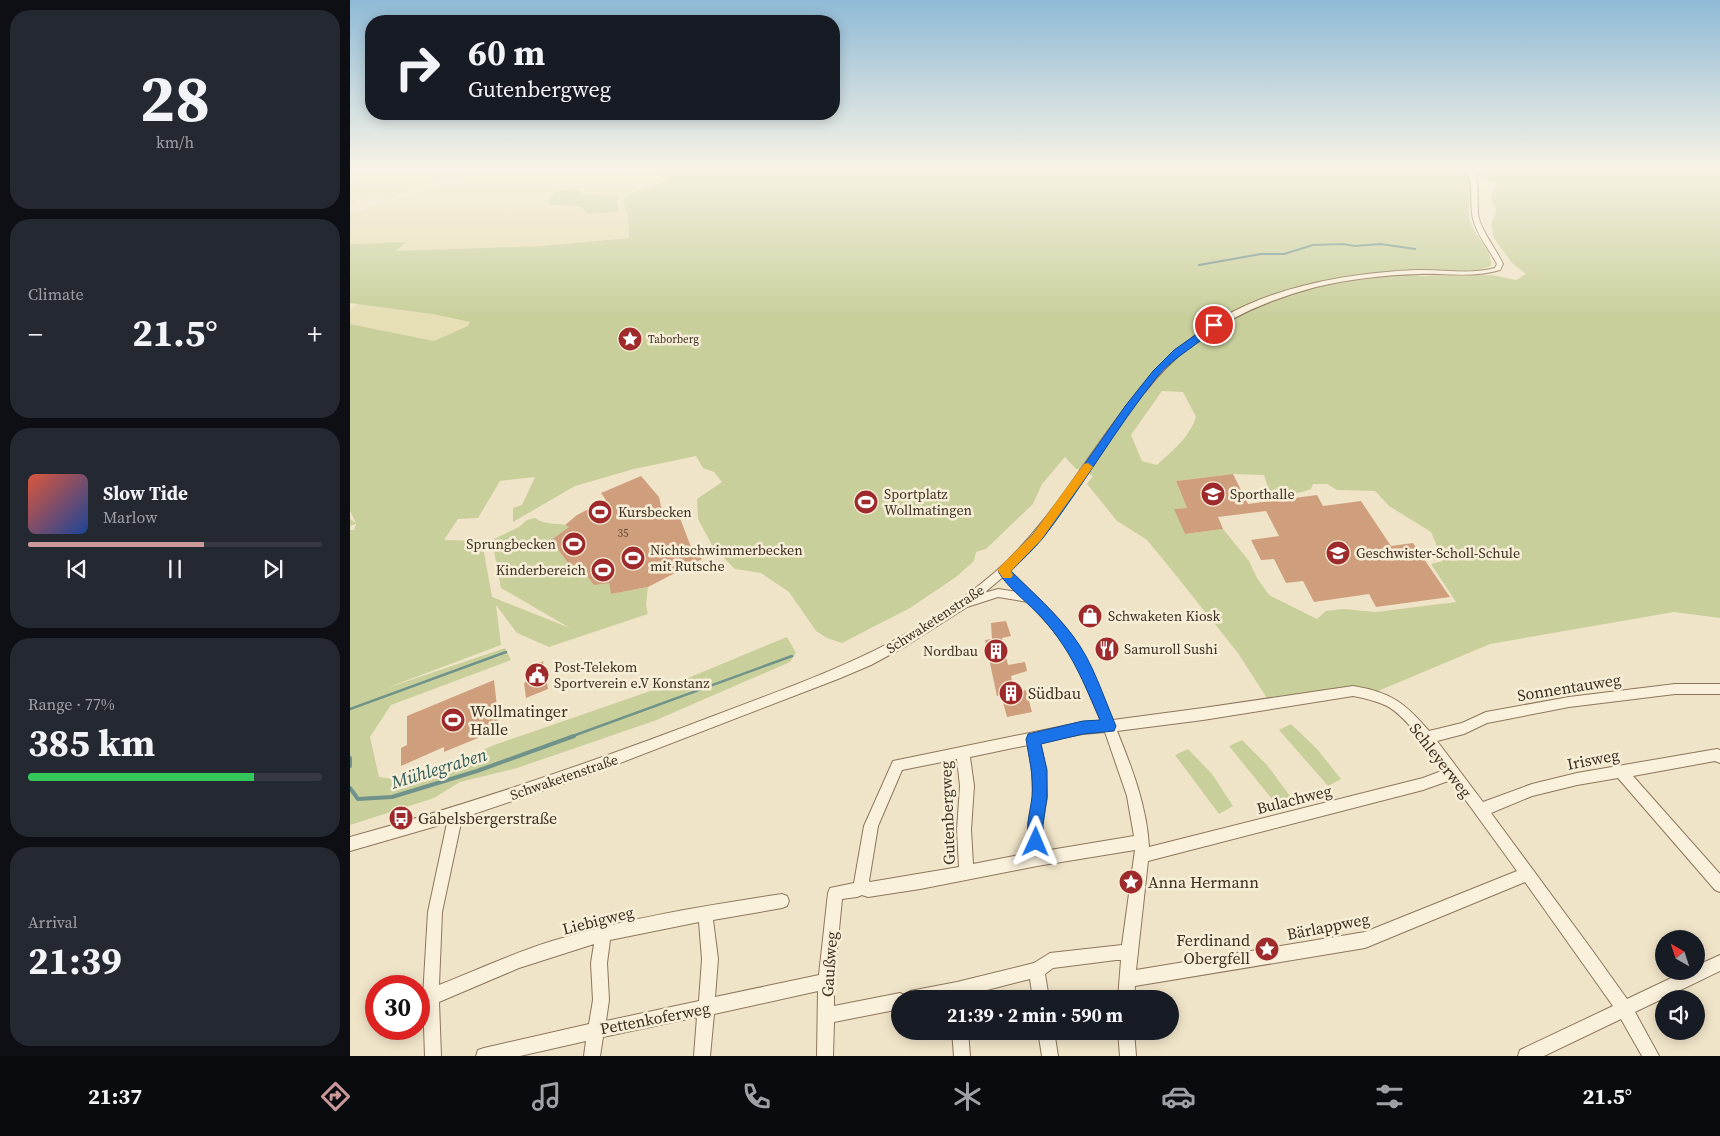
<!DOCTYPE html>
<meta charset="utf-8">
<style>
:root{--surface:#171b24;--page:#242831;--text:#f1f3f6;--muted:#9ea1a6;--line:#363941;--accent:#cc999b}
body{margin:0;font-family:"Source Serif 4",serif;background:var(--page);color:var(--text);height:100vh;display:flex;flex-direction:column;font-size:19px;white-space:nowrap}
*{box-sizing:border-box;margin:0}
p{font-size:16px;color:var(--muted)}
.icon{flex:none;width:28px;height:28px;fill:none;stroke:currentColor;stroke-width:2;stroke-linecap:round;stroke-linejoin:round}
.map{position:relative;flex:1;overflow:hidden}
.panel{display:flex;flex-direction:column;gap:10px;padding:10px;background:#0d0f14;width:350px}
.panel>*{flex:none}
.guide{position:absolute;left:15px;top:15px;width:475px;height:105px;border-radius:20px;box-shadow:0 2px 12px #0003;background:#171b24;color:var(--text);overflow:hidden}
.needle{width:32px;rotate:321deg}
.tools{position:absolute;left:1305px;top:930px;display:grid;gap:10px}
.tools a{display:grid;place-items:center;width:50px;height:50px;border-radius:50%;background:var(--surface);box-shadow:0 2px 12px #0003;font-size:25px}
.speed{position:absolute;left:15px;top:975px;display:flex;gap:10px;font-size:25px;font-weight:700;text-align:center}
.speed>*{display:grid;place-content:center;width:65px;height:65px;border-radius:50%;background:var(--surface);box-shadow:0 2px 12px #0003;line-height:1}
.speed .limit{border:8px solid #d22;background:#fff;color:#111}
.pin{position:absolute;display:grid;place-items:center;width:42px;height:42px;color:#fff;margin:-21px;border:2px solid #fff;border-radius:50%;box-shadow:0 1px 5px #0007}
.me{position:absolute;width:55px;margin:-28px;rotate:1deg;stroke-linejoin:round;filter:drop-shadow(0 0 4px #0008)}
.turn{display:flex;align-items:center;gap:18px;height:105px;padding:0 20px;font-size:22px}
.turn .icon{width:65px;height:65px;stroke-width:2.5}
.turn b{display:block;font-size:35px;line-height:42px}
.big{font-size:38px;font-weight:700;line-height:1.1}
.panel .tile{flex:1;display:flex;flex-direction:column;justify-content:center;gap:8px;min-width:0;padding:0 18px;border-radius:20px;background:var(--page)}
.panel .dial{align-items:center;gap:0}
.dial b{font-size:65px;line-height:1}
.song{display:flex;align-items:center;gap:15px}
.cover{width:60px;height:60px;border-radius:8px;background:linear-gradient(135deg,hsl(10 70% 55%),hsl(220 70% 35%))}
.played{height:5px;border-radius:2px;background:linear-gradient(90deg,var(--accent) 60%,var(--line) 60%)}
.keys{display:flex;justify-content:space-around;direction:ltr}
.heat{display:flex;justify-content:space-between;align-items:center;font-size:28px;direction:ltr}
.charge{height:8px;border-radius:4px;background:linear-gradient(90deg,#34c759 77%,var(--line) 0)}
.trip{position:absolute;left:541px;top:990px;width:288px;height:50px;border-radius:25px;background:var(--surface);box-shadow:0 2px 12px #0003;font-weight:700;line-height:50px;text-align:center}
.dock{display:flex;height:80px;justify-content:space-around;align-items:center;background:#090b0e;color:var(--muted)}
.dock .icon{width:35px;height:35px}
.dock .on{color:var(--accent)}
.dock b{font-size:22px;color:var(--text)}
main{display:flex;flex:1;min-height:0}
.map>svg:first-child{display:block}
.farmland{fill:#e6deb5}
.green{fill:#c9cf9b;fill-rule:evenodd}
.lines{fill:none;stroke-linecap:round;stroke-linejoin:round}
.stream-far2{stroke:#6f938a;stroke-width:2}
.stream-far1{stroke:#6f938a;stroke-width:2.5}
.stream{stroke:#6f938a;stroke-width:4}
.building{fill:#cf9f7d}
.minor-casing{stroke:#8d765c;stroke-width:2}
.minor{fill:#faf1dc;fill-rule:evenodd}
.route{fill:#1a73e8;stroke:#114b97}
.slow{fill:#f59e0b}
.labels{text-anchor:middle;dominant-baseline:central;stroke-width:5;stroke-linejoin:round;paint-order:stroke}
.far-poi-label{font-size:11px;fill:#3d2e20;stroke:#f7eed8;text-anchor:start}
.number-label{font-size:11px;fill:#624a37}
.poi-label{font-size:14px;fill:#3d2e20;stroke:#f7eed8;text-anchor:start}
.street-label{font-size:14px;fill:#3d2e20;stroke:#f7eed8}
.near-street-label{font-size:16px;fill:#3d2e20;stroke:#f7eed8}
.near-poi-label{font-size:16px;fill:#3d2e20;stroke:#f7eed8;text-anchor:start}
.near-water-label{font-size:18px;font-style:italic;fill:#2f5d5a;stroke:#f7eed8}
</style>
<main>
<section class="panel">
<div class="tile dial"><b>28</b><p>km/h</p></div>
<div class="tile"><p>Climate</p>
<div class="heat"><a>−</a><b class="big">21.5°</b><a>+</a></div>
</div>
<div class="tile">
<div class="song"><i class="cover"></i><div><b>Slow Tide</b><p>Marlow</p></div></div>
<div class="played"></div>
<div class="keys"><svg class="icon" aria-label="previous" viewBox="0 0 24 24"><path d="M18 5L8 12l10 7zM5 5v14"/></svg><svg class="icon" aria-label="pause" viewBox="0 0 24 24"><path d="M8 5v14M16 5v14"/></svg><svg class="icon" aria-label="next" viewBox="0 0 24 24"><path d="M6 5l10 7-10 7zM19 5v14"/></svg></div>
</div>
<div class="tile"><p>Range · 77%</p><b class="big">385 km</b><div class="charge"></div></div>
<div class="tile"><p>Arrival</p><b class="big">21:39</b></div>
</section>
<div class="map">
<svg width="1370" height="1056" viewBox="0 0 1370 1056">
<rect width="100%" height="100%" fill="#f0e4c8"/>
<g class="farmland">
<polygon points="0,169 122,169 92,182 33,200 9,199 0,206"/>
<polygon points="133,169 275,169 296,171 319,179 279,194 273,202 278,215 280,238 193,246 45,251 55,242 0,244 0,213 97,184"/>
<polygon points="10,303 83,314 120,322 119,326 84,341 0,324 0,310"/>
</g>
<g class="green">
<path d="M 275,169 L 1114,169 C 1127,185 1115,203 1120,221 C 1125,237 1142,249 1141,266 L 1125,271 L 1069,270 L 1069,276 L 1142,275 L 1166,280 L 1176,274 L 1162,263 L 1144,238 L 1141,224 L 1146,211 L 1141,198 L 1146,181 L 1130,179 L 1124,169 L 1370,169 L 1370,618 L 1324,612 L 1140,644 L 1021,694 L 920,703 L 888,653 L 820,568 L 797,540 L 767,521 L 737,484 L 743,476 L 725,468 L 715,457 L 692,484 L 683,504 L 636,549 L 626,552 L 624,561 L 606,577 L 560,608 L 492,643 L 477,638 L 466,631 L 439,592 L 411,573 L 385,569 L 363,547 L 348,519 L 347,499 L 372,482 L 364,472 L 353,468 L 346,456 L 284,469 L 225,486 L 163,522 L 163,508 L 172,505 L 185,477 L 150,481 L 128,518 L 108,519 L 94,540 L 132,541 L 142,597 L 220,628 L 151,588 L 142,540 L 169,527 L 177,520 L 185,518 C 199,527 209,521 219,527 L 201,540 L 218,563 L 230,567 L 259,583 L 261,594 L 298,587 L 296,605 L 298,614 L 199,647 L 167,633 L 146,605 L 151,645 L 34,689 L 155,648 L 161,660 L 41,705 L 20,737 L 29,777 L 43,779 L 100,765 L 144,745 L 338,678 L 437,637 L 446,653 L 440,662 L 304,721 L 167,768 L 110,782 L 84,798 L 0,825 L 0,530 L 4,530 L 6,524 L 0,526 L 0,519 L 6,523 L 0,511 L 0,324 L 84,341 L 118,326 L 120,322 L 83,314 L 0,303 L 0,244 L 56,242 L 46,251 L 193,246 L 279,238 L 278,215 L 273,202 L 279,194 L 318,180 L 296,171 ZM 812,391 L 833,392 L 846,417 C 839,438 823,450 807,465 L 792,461 L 781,435 ZM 883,474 L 914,475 L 919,491 C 934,498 946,494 961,489 L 963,484 L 977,484 L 987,490 L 1025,491 L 1039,506 L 1081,532 L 1093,561 L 1081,564 L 1106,602 L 1026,612 L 993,609 L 976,611 L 967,619 L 919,595 L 907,578 L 899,561 L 873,529 L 835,534 L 825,509 L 837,508 L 826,481 Z"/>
<polygon points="218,189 230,191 230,194 269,197 267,202 269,212 236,214 232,207 198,204 204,192"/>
<polygon points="941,724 967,749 991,779 978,786 929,730"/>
<polygon points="892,740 917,765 940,796 926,804 879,746"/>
<polygon points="838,749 862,774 883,806 869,814 825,755"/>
</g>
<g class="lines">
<polyline class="stream-far2" points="849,265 911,254 934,254 963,245 993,244 1005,246 1031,244 1065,249"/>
<g class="stream-far1">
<polyline points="0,709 156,652"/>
<polyline points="220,737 442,656"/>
</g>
<g class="stream">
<polyline points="0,758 0,766"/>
<polyline points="0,788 8,799 42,797 127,771 224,736"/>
</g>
</g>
<g class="building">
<polygon points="883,474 898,504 967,495 973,506 1011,501 1041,546 1063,543 1100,597 1026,607 1019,594 964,602 953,581 936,583 924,559 911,560 901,540 929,536 916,511 868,517 873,529 835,534 824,509 837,508 826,481"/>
<polygon points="291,476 309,497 314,520 330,518 341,547 352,559 298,587 261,594 259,583 244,585 230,567 218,563 201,540 219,527 215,525 227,515 256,500 251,493"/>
<polygon points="656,621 661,636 652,638 658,665 675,662 677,671 661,676 664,692 676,690 682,712 657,717 651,695 647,696 635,640 642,639 641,623"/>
<polygon points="193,661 198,689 176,698 174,683 180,680 178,670"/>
<polygon points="144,680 149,725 128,734 128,738 94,752 94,747 51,766 51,748 57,745 57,716"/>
</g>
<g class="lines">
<defs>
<g id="minor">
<path d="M 1116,169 L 1122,169 C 1132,187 1125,201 1129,219 C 1134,235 1146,249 1153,264 L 1150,270 C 1123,278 1096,273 1068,274 C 1034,275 999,279 966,287 C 921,299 880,316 843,344 C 798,378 767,430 736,476 C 713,510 689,541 660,571 C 682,593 706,613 724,639 C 741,663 751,693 763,720 L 853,708 L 1003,686 C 1041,692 1055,703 1079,731 L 1112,723 L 1136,712 L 1219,697 L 1325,684 L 1370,684 L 1370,694 L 1325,694 L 1219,707 L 1137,723 L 1114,734 L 1087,741 L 1133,802 L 1182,784 L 1227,773 L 1367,749 L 1370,750 L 1370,763 L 1365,761 L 1283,776 L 1370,874 L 1370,892 L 1365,890 L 1268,778 L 1227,785 L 1182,796 L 1141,813 L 1242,950 L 1277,999 L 1336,971 L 1346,971 L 1346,966 L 1370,955 L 1370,971 L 1285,1012 L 1309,1056 L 1292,1056 L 1271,1019 L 1194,1056 L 1168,1056 L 1170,1050 L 1263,1006 L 1175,882 L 1015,948 L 785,986 L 784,999 L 768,999 L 771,960 L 766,960 L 703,968 L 695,974 L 699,999 L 683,999 L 680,979 L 602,999 L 550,999 L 550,1009 L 484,1022 L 483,1056 L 467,1056 L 468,991 L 364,1014 L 360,1056 L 344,1056 L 347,1017 L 253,1037 L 250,1056 L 234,1056 L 236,1041 L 170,1056 L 126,1056 L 128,1050 L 134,1048 L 239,1024 L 243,1000 L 241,963 L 244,944 L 169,968 L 89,1002 L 91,1056 L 75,1056 L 73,997 L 78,912 L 97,823 L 0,851 L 0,837 C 124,803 246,761 366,715 C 468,676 559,646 644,573 C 731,497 769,376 873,317 C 930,285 1000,273 1066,270 C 1092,269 1119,275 1145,268 L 1147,264 C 1139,249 1127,235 1123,219 C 1119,201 1125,186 1116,169 ZM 653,577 L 668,592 L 648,589 L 634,593 ZM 648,597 L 678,602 L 708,635 L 727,665 L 751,721 L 733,722 L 543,761 L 514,826 L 504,883 L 480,888 L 478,893 L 469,975 L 365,997 L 368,959 L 363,920 L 432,908 L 437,906 L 439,901 L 437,896 L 432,894 C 355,906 277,918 202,941 C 163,953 127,970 89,985 L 92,912 L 112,818 L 239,775 L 488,679 L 521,665 L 556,646 L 617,607 ZM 1003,696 C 1015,698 1026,701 1037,706 C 1056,716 1081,752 1094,770 L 1073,778 L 799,847 C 797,807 782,768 767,731 L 853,720 ZM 755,732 L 777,796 L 784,836 L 694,851 L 692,825 L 697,797 L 696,770 L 690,742 L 733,734 ZM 678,745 L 682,770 L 683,797 L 678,825 L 680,853 L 623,864 L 621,830 L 624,786 L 620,757 ZM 607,759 L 610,786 L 607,830 L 609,867 L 520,882 L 519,881 L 528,826 L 552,770 ZM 1101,780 L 1167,871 L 1015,932 L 786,970 L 798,861 L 1073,790 ZM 785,850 L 772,945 L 700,953 L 684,963 L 607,982 L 560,991 L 554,995 L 550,993 L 484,1006 L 484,981 L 492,899 L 507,897 L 512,895 L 518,897 L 570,889 L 687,866 ZM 349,922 L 352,959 L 349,1001 L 256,1021 L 259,1000 L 257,963 L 260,940 Z"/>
<polygon points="602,1031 618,1031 620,1056 604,1056"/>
<polygon points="688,1031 704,1031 708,1056 692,1056"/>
<polygon points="768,1031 784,1031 786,1056 770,1056"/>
</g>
</defs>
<use href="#minor" class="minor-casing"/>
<use href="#minor" class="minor"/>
</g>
<linearGradient id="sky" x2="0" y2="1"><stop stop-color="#8fbad6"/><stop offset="0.53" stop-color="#f8f3e6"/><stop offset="1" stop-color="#f8f3e6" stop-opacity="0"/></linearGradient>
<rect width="1370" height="317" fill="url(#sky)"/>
<path class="route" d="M 861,324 L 868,325 C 850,345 825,355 807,377 C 766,428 733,486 693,538 C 683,550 672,560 661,571 C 682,592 705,612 723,636 C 743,662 753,696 766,726 L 764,731 L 733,734 L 691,744 L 697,770 L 697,797 L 693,825 L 694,842 L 692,848 L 686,850 L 681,848 C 674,831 680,814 682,797 C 684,777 679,758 676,739 L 678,734 L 733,721 L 750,720 C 733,681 722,652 693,619 C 680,604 657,588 648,571 L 683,534 L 713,495 L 776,405 L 803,371 L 824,350 Z"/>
<polygon class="slow" points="738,463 743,467 691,540 661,571 663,575 661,578 653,578 648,571 649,568 683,534 734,464"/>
<defs>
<symbol id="sight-disc" viewBox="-11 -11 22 22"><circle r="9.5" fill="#9e2a2b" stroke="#f7eed8"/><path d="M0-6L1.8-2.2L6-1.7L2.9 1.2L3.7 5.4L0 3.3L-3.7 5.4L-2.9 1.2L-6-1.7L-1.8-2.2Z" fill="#fff"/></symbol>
<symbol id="school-disc" viewBox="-11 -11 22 22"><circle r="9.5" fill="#9e2a2b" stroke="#f7eed8"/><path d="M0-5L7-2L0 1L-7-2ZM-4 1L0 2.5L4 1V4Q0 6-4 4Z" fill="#fff"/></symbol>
<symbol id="stadium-disc" viewBox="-11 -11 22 22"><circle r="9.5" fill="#9e2a2b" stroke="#f7eed8"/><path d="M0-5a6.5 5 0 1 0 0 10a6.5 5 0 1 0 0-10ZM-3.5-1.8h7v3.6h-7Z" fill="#fff"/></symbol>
<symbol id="shop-disc" viewBox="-11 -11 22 22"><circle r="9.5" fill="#9e2a2b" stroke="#f7eed8"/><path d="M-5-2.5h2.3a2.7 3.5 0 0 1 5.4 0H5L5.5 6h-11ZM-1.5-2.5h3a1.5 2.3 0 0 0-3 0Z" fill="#fff"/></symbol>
<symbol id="restaurant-disc" viewBox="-11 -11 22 22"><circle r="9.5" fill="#9e2a2b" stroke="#f7eed8"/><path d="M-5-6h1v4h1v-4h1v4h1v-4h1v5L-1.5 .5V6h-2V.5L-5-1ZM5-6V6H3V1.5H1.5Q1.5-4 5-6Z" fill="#fff"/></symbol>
<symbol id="building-disc" viewBox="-11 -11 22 22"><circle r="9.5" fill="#9e2a2b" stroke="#f7eed8"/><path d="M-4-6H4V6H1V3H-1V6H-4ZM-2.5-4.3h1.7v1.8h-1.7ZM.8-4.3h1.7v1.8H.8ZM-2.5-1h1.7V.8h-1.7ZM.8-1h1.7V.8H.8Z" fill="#fff"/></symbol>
<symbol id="civic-disc" viewBox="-11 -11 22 22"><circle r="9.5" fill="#9e2a2b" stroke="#f7eed8"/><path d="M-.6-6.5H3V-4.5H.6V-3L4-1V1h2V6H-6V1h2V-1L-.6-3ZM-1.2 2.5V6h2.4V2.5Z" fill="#fff"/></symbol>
<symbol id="bus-disc" viewBox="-11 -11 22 22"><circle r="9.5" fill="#9e2a2b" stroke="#f7eed8"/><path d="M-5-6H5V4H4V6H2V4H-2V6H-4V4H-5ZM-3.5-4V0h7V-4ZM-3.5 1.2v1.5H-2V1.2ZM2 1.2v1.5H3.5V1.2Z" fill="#fff"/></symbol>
</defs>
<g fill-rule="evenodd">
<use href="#sight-disc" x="266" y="325" width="28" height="28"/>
<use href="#school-disc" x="849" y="480" width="28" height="28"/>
<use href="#stadium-disc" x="502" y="488" width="28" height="28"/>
<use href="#stadium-disc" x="236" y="498" width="28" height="28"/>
<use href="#stadium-disc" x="210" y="530" width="28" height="28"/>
<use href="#school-disc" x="974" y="539" width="28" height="28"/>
<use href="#stadium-disc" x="269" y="544" width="28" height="28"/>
<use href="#stadium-disc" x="239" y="556" width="28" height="28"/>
<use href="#shop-disc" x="726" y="602" width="28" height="28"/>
<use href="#restaurant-disc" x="743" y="635" width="28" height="28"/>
<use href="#building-disc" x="632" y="637" width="28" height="28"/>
<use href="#civic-disc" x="173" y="661" width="28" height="28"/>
<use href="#building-disc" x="647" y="679" width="28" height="28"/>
<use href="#stadium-disc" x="89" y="706" width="28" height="28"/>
<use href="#bus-disc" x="37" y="804" width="28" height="28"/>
<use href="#sight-disc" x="767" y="868" width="28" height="28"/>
<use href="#sight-disc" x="903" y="935" width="28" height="28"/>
</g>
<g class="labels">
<g class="far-poi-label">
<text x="298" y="339">Taborberg</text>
</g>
<g class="number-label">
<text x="273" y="533">35</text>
</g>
<g class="poi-label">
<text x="534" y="494">Sportplatz<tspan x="534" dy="16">Wollmatingen</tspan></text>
<text x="880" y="494">Sporthalle</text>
<text x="268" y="512">Kursbecken</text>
<text x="206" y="544" text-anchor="end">Sprungbecken</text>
<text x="300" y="550">Nichtschwimmerbecken<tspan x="300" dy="16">mit Rutsche</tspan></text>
<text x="1006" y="553">Geschwister-Scholl-Schule</text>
<text x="236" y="570" text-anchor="end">Kinderbereich</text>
<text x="758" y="616">Schwaketen Kiosk</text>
<text x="774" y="649">Samuroll Sushi</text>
<text x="628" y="651" text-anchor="end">Nordbau</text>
<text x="204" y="667">Post-Telekom<tspan x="204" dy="16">Sportverein e.V Konstanz</tspan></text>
</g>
<g class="street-label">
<text transform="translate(585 619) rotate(-33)">Schwaketenstraße</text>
<text transform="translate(214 777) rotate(-19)">Schwaketenstraße</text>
</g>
<g class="near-street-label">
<text transform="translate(1219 687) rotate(-9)">Sonnentauweg</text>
<text transform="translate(1243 759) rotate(-11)">Irisweg</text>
<text transform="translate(1091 760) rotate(52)">Schleyerweg</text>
<text transform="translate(944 799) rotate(-14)">Bulachweg</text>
<text transform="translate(597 813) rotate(-92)">Gutenbergweg</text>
<text transform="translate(248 920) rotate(-14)">Liebigweg</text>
<text transform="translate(978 926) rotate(-11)">Bärlappweg</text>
<text transform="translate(479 964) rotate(-86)">Gaußweg</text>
<text transform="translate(305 1018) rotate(-11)">Pettenkoferweg</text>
</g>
<g class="near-poi-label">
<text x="678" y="693">Südbau</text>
<text x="120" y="711">Wollmatinger<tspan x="120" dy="18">Halle</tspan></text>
<text x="68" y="818">Gabelsbergerstraße</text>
<text x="798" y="882">Anna Hermann</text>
<text x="900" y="940" text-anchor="end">Ferdinand<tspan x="900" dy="18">Obergfell</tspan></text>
</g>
<g class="near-water-label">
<text transform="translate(89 768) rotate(-17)">Mühlegraben</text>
</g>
</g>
</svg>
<div class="tools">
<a><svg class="needle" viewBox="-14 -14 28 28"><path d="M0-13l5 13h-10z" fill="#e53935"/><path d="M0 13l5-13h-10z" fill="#9ea1a6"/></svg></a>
<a><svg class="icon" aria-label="sound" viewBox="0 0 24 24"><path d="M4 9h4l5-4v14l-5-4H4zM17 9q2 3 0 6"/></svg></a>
</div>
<div class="speed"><div class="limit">30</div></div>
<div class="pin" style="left:864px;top:325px;background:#d93025"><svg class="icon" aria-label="arrive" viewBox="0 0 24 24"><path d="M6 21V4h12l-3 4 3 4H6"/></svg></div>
<svg class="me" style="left:686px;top:842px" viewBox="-20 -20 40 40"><path d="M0-17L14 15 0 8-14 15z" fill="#1a73e8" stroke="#fff" stroke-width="4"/></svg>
<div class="trip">21:39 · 2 min · 590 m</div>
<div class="guide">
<div class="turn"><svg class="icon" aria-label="right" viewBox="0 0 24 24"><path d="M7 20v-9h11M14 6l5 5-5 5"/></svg><div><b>60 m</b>Gutenbergweg</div></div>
</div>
</div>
</main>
<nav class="dock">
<b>21:37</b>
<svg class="icon on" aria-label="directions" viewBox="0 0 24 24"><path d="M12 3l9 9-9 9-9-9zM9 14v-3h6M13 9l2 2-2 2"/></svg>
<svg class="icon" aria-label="music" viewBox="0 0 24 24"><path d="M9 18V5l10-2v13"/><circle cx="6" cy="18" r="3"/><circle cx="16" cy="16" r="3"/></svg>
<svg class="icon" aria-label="phone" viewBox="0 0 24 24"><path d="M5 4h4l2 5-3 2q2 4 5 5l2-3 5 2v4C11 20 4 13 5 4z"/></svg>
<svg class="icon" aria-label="climate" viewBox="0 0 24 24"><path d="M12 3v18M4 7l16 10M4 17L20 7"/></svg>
<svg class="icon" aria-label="car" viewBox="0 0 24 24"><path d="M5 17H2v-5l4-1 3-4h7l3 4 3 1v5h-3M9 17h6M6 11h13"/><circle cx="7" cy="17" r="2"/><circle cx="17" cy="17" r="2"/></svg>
<svg class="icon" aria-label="filters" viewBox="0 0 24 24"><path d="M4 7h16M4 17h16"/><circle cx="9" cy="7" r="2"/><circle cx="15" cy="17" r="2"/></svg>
<b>21.5°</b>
</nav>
